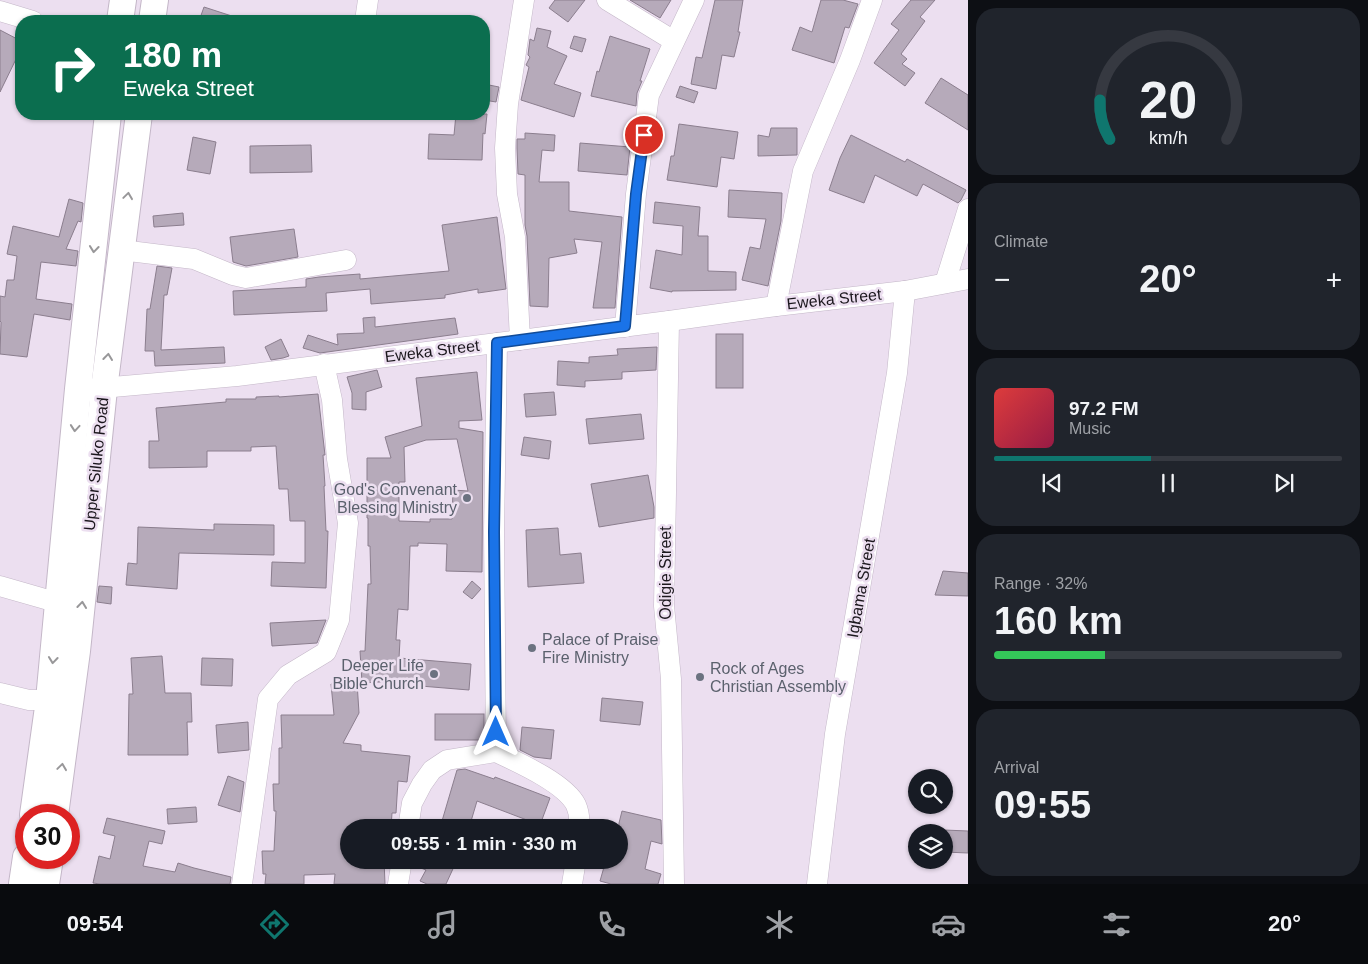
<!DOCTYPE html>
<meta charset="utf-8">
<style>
:root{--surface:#171b24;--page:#20242c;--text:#f1f3f6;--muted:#9ea1a6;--line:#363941;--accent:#0f766e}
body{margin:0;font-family:Helvetica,sans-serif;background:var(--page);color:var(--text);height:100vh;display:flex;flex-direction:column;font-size:19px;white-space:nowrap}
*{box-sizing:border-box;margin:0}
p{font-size:16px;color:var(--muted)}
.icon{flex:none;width:28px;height:28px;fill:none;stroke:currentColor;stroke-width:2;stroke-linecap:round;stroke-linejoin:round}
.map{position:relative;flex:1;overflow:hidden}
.sheet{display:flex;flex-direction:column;gap:8px;padding:8px;background:#0d0f14;width:400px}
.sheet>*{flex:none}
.hud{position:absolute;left:15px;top:15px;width:475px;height:105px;border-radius:20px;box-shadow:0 1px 4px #0004;background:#0b6e4f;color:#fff;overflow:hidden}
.fabs{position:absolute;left:908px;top:769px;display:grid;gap:10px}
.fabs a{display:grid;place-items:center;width:45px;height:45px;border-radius:50%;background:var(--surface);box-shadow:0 1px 4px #0004;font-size:25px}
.speed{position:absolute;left:15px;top:804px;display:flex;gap:10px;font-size:25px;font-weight:700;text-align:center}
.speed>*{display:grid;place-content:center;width:65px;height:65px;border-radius:50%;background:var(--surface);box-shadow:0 1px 4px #0004;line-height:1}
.speed .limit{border:8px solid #d22;background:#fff;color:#111}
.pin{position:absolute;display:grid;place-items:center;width:42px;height:42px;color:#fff;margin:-21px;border:2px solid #fff;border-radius:50%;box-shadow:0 1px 5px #0007}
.me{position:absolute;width:55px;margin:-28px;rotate:0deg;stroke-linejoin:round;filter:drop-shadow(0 0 4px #0008)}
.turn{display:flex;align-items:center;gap:18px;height:105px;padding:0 25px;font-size:22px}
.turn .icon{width:65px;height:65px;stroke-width:2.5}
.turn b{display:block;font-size:35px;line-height:42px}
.big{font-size:38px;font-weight:700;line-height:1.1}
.sheet .tile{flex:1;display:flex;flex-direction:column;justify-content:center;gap:8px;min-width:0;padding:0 18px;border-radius:20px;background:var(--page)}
.sheet .dial{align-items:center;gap:0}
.dial svg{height:130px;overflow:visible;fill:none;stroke:var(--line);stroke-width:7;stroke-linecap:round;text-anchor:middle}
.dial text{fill:var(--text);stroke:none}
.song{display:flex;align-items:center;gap:15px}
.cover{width:60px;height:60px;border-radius:8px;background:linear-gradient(135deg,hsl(0 70% 55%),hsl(340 70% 35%))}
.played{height:5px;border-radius:2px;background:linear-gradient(90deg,var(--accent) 45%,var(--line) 45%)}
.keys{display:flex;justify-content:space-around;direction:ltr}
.heat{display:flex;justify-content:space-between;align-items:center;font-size:28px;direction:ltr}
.charge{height:8px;border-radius:4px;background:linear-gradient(90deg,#34c759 32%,var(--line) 0)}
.trip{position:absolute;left:340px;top:819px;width:288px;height:50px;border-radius:25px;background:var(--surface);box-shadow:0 1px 4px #0004;font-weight:700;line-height:50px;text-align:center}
.tab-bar{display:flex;height:80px;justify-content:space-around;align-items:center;background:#090b0e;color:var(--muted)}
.tab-bar .icon{width:35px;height:35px}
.tab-bar .active{color:var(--accent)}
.tab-bar b{font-size:22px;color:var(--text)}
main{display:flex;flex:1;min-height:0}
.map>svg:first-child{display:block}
.building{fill:#b6aaba;stroke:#8b7e8e;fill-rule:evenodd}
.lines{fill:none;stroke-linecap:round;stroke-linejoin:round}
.minor-casing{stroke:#c4b7c8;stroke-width:21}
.major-casing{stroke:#c4b7c8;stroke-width:28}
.minor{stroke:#fff;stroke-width:20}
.major{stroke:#fff;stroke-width:26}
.oneway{stroke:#989799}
.route-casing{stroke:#114b97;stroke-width:12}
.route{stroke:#1a73e8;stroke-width:9}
.worship-dot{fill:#6b7280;stroke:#ecdff0;stroke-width:2}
.labels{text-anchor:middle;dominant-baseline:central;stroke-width:5;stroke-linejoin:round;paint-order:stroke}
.street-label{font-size:16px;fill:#1b171d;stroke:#ecdff0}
.worship-label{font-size:16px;fill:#5b616d;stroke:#ecdff0;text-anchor:end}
</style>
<main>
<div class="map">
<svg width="968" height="884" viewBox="0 0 968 884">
<rect width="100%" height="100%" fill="#ecdff0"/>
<g class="building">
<polygon points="555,0 585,0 568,22 549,8"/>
<polygon points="630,0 671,0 660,18"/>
<polygon points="715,0 743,0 738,32 740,32 734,57 722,55 716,89 691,84 696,57 702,58"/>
<polygon points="821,0 843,0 858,4 849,28 845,27 834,63 792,50 800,27 812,32"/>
<polygon points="911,0 935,0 920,17 925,21 901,54 907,59 902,64 915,73 905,86 874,63 899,30 891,24"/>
<polygon points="204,7 241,19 241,21 199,21"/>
<polygon points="537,28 551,31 547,47 567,56 554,84 581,93 574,117 521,100 529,67 526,65 530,57 528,55 530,39 534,41"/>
<polygon points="0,30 21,41 21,57 18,55 0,92"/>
<polygon points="574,36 586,39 582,52 570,48"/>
<polygon points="610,36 650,49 640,81 642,81 637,93 636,106 591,96 597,71 599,72"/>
<polygon points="941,78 968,95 968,130 925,103"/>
<polygon points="484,84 499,87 496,102 484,100"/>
<polygon points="680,86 698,92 694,103 676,97"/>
<polygon points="456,114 487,114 485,134 483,133 482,160 428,159 429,134 454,135"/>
<polygon points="679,124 738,132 734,159 721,157 717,187 667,180 671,156 674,156"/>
<polygon points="771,128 797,128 797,155 758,156 758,135 769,137"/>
<polygon points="525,133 555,135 554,151 542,150 539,182 569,182 569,211 622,217 615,308 593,308 602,242 574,239 577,253 549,258 548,307 530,306 527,236 525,225 525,175 518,174 517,148 517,139 525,139"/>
<polygon points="851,135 905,162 907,159 966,190 961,200 958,203 923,184 917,196 875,175 864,203 829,190 840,158"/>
<polygon points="193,137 216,142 210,174 187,170"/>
<polygon points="580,143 630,147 627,175 578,171"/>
<polygon points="311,145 312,172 250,173 250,146"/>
<polygon points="729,190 782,193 781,221 768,286 742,280 750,247 760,249 766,219 728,217"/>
<polygon points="69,199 83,203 81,222 78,221 66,249 78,251 76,266 41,262 36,299 72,304 70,320 34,314 27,357 0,354 1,322 0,321 0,296 5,297 7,280 14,280 17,256 7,254 13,226 59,237"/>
<polygon points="655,202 700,207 698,236 708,236 708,271 736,272 736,290 672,291 672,292 650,288 656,250 682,255 683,226 653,223"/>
<polygon points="183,213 184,225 154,227 153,216"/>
<polygon points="497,217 506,289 478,293 478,289 445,295 445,298 371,304 370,289 326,293 327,311 234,315 233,291 306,287 306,279 319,277 360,274 360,279 449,271 442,225"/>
<polygon points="294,229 298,257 246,266 233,262 230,237"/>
<polygon points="157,266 172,268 167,295 164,295 161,350 224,347 225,363 155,366 154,351 145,351 147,309 150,309"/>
<polygon points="375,317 375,327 455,318 458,334 320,353 303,348 308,335 338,345 337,334 364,333 363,318"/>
<rect x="716" y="334" width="27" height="54"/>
<polygon points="281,339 289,356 283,358 271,360 265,347"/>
<polygon points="657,347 656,370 622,372 622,379 585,381 585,387 557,385 558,361 589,363 589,357 618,355 617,349"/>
<polygon points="377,370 382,387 366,392 366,410 352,409 352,393 347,377"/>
<path d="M 477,372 L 482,420 L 459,421 L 459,428 L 483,432 L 482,572 L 446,571 L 447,544 L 418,543 L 418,546 L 410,546 L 408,610 L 398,609 L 396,640 L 400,640 L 399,658 L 471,664 L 469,690 L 396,684 L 396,681 L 362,683 L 360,651 L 365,651 L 368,584 L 371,584 L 370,546 L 368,546 L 368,518 L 367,518 L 367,458 L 391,458 L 385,437 L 422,426 L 416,378 ZM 457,439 L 468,491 L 453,490 L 452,519 L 430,519 L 430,522 L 399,521 L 399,482 L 405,482 L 404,447 L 426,440 Z"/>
<polygon points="554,392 556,415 526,417 524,394"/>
<polygon points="318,394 325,455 323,455 325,486 324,486 326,531 328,531 326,588 271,586 272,562 305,563 305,521 290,521 288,489 279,489 276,446 251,447 251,451 207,451 207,467 149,468 149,441 159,441 156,408 226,402 226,399 256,399 256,397 279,396 279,397"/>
<polygon points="641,414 644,439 589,444 586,419"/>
<polygon points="524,437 551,441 549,459 521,455"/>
<polygon points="648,475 654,507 654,518 599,527 591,484"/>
<polygon points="214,524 274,525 274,555 179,553 177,589 126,585 128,563 137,564 138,527 214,530"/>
<polygon points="558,528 560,555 581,553 584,583 528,587 526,530"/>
<polygon points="943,571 968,573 968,596 935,595"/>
<polygon points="472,581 481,589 472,599 463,592"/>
<polygon points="99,586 112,587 111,604 97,602"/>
<polygon points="326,620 317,643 272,646 270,623"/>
<polygon points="162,656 165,693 191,693 192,722 187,722 188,755 128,755 129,694 133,694 131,658"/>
<polygon points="202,658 233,659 232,686 201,685"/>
<polygon points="357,682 359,713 343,743 361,745 361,751 410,756 407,782 398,781 396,813 392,813 391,828 349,828 349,860 384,860 385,884 334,884 335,874 304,875 304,884 265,884 266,874 263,874 262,851 274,851 276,811 274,811 273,784 279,784 279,748 282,748 281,715 334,715 331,684"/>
<polygon points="602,698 643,702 640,725 600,721"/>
<rect x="435" y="714" width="49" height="26"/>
<polygon points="248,722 249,750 218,753 216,725"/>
<polygon points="522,727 554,730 551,759 534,757 520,750"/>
<polygon points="465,769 494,779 495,777 550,798 540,825 477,801 469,828 462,828 442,821 457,770"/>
<polygon points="228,776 244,782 240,812 218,805"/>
<polygon points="196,807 197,822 168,824 167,809"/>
<polygon points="622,811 661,820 662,844 651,841 645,869 661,874 658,884 611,884 600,881 606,860 619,860 619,823"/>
<polygon points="107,818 165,831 162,844 149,841 143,866 175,872 178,863 194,868 231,877 230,884 100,884 93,883 99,856 110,859 115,836 103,833"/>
<polygon points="944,830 968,831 968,853 944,852"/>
<polygon points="414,860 457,860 446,884 427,884 420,881 426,870 413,865"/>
</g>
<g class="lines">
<defs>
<g id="minor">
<polyline points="607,0 674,41"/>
<polyline points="0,11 33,21"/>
<polyline points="365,21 368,0"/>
<polyline points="121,250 194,259 233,275 246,278 346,260"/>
<polyline points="945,283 968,209"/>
<polyline points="776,306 803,171 850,60 872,0"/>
<polyline points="669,321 664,606 671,679 674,884"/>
<polyline points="625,327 636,194 649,95 694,0"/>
<polyline points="520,340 515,237 507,194 505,148 508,104 524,0"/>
<path d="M 497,343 L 494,532 L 496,752 C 517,762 565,783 576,805 C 579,812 580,820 579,828"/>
<polyline points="90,389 237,376 669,321 776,306 905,291 968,279"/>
<polyline points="0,586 59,603"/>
<polyline points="0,693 29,700 49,700"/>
<polyline points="408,828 412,803 422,784 432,770 447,760 496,752"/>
<polyline points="242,884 268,699 288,675 326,652 339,620 348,523 337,459 332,400 324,364"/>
<polyline points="398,884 402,860"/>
<polyline points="572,884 576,860"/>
<polyline points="817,884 835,734 897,373 905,291"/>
</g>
<g id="major">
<polyline points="120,21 123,0"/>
<polyline points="152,21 155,0"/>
<polyline points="33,815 49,700 78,389 108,114"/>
<polyline points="55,815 77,651 104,389 139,114"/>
<polyline points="22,884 26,857"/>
<polyline points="46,884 50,858"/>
</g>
</defs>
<use href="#minor" class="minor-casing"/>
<use href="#major" class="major-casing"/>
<use href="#minor" class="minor"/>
<use href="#major" class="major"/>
</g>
<defs><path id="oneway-chevron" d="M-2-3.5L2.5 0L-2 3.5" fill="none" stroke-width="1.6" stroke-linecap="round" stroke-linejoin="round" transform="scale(1.25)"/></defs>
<g class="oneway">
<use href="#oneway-chevron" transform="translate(128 196) rotate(-82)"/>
<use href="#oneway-chevron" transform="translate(94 249) rotate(96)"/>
<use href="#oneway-chevron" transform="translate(108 357) rotate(-83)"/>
<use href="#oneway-chevron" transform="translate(75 428) rotate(95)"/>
<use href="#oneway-chevron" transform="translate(82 605) rotate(-84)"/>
<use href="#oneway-chevron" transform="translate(53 660) rotate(96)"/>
<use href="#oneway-chevron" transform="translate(62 767) rotate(-82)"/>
</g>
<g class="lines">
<defs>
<polyline id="route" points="496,732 494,532 497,343 625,326 636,194 644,135"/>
</defs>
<use href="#route" class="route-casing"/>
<use href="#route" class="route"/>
</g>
<g class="worship-dot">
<circle cx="467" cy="498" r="5"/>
<circle cx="532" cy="648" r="5"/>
<circle cx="434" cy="674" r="5"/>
<circle cx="700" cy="677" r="5"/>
</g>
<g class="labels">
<g class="street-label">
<text transform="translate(834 299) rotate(-6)">Eweka Street</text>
<text transform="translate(432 351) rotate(-7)">Eweka Street</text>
<text transform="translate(96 464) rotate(-84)">Upper Siluko Road</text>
<text transform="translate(665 573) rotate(-90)">Odigie Street</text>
<text transform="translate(861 588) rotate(-80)">Igbama Street</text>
</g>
<g class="worship-label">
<text x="457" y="489">God's Convenant<tspan x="457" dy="18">Blessing Ministry</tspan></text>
<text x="542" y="639" text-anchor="start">Palace of Praise<tspan x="542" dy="18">Fire Ministry</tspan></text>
<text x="424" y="665">Deeper Life<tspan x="424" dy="18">Bible Church</tspan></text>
<text x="710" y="668" text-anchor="start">Rock of Ages<tspan x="710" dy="18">Christian Assembly</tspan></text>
</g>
</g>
</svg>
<div class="fabs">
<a><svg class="icon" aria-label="search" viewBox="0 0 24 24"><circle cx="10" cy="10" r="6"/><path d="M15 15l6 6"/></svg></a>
<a><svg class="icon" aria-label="layers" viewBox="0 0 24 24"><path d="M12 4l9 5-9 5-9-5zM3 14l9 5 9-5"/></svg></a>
</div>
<div class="speed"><div class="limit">30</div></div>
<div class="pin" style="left:644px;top:135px;background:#d93025"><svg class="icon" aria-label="arrive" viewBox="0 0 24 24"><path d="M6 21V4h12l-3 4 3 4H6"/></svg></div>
<svg class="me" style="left:496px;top:732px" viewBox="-20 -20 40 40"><path d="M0-17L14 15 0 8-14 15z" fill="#1a73e8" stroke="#fff" stroke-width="4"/></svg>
<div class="trip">09:55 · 1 min · 330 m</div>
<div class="hud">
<div class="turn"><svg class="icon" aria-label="right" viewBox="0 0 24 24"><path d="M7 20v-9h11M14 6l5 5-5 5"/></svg><div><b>180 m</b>Eweka Street</div></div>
</div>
</div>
<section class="sheet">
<div class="tile dial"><svg viewBox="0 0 100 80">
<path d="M14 69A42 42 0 1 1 86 69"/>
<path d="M14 69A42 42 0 0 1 8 45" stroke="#0f766e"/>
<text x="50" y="56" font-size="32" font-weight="700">20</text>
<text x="50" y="72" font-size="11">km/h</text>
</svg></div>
<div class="tile"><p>Climate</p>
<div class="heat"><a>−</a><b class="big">20°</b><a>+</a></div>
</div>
<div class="tile">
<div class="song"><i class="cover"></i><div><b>97.2 FM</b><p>Music</p></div></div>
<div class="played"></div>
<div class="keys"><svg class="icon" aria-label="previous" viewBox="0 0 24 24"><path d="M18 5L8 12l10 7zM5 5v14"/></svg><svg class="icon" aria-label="pause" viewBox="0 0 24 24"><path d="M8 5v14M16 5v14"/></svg><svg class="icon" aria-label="next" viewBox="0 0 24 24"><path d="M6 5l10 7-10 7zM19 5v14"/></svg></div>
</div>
<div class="tile"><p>Range · 32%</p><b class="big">160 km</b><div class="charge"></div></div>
<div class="tile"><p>Arrival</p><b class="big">09:55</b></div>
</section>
</main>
<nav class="tab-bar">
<b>09:54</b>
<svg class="icon active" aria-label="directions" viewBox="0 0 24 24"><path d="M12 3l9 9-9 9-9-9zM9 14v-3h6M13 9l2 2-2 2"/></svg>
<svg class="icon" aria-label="music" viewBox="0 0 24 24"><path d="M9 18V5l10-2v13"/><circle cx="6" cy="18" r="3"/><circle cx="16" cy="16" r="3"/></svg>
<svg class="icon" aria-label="phone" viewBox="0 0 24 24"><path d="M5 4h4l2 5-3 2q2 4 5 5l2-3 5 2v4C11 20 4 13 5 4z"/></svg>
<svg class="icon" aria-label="climate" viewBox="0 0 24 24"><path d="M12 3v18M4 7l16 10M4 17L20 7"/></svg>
<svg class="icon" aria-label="car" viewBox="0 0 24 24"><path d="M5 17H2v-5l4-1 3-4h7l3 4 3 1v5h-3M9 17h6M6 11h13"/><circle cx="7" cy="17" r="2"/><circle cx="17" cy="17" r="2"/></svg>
<svg class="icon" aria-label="filters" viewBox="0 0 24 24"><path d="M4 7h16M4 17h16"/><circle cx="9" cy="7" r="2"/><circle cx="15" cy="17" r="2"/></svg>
<b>20°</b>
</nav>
